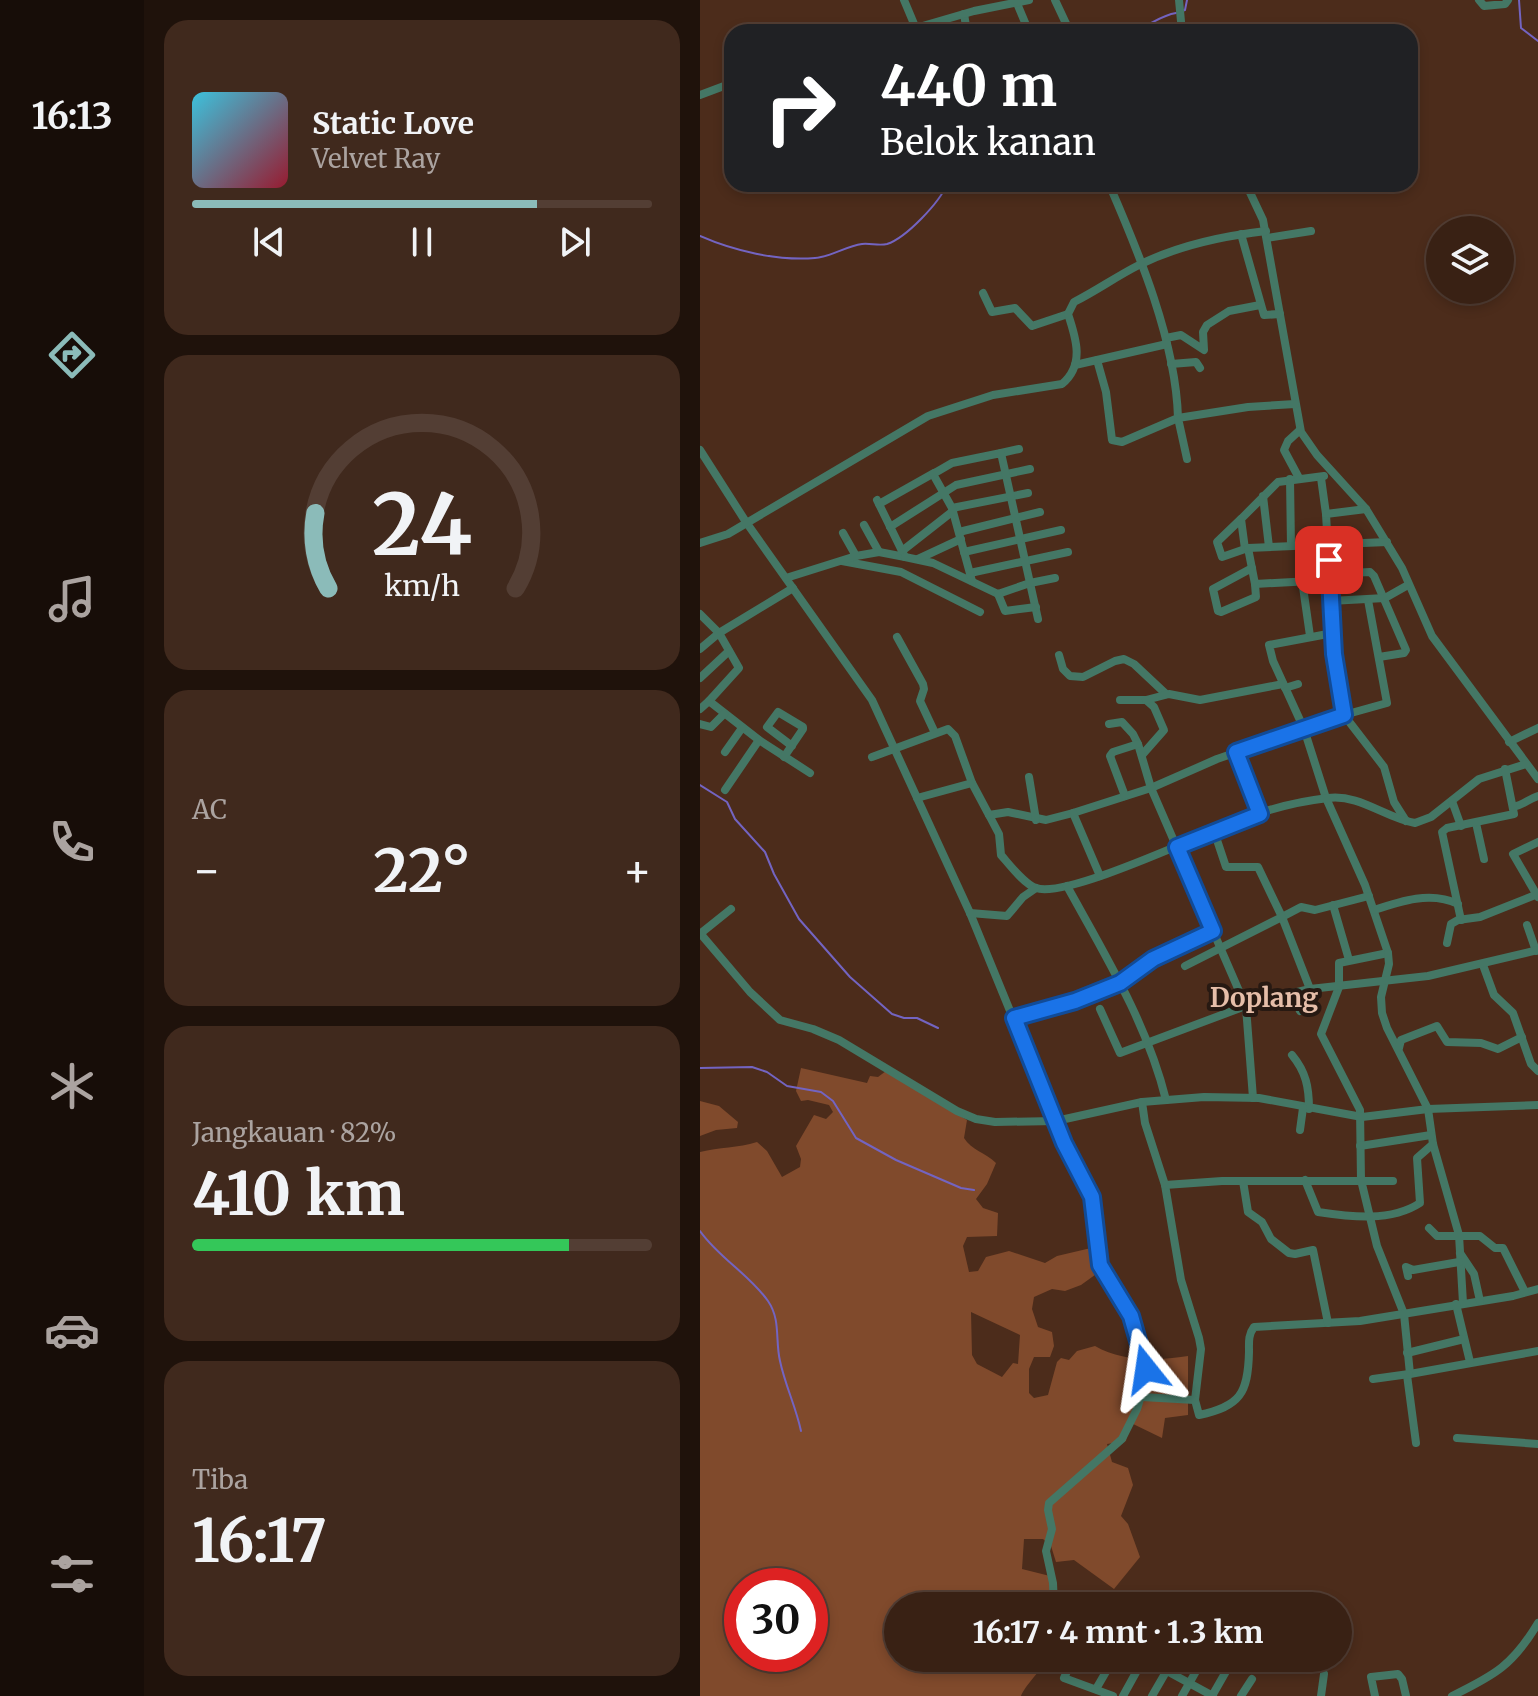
<!DOCTYPE html>
<html lang="id">
<meta charset="utf-8">
<style>
:root{--surface:#392114;--page:#40291d;--text:#f1f3f6;--muted:#aba3a0;--line:#533e34;--accent:#8bbbb9}
body{margin:0;font-family:Merriweather,serif;background:var(--page);color:var(--text);height:100vh;display:flex;flex-direction:column;font-size:30px;white-space:nowrap}
*{box-sizing:border-box;margin:0}
p{font-size:26px;color:var(--muted)}
.icon{flex:none;width:44px;height:44px;fill:none;stroke:currentColor;stroke-width:2;stroke-linecap:round;stroke-linejoin:round}
.map{position:relative;flex:1;overflow:hidden}
.sheet{display:flex;flex-direction:column;gap:20px;padding:20px;background:#1f120b;width:556px}
.sheet>*{flex:none}
.banner{position:absolute;left:24px;top:24px;width:694px;height:168px;border-radius:24px;box-shadow:0 4px 12px #0003,0 0 0 2px var(--line);background:#202124;color:#fff;overflow:hidden}
.buttons{position:absolute;left:726px;top:216px;display:grid;gap:16px}
.buttons a{display:grid;place-items:center;width:88px;height:88px;border-radius:50%;background:var(--surface);box-shadow:0 4px 12px #0003,0 0 0 2px var(--line);font-size:40px}
.speed{position:absolute;left:24px;top:1568px;display:flex;gap:16px;font-size:40px;font-weight:700;text-align:center}
.speed>*{display:grid;place-content:center;width:104px;height:104px;border-radius:50%;background:var(--surface);box-shadow:0 4px 12px #0003,0 0 0 2px var(--line);line-height:1}
.speed .limit{border:12px solid #d22;background:#fff;color:#111}
.pin{position:absolute;display:grid;place-items:center;width:68px;height:68px;color:#fff;margin:-34px;border-radius:16px;box-shadow:0 4px 12px #0006}
.me{position:absolute;width:88px;margin:-44px;rotate:345deg;stroke-linejoin:round;filter:drop-shadow(0 0 6px #0008)}
.turn{display:flex;align-items:center;gap:28px;height:168px;padding:0 24px;font-size:36px}
.turn .icon{width:104px;height:104px;stroke-width:2.5}
.turn b{display:block;font-size:56px;line-height:68px}
.big{font-size:60px;font-weight:700;line-height:1.1}
.sheet .tile{flex:1;display:flex;flex-direction:column;justify-content:center;gap:12px;min-width:0;padding:0 28px;border-radius:24px;background:var(--page)}
.sheet .dial{align-items:center;gap:0}
.dial svg{height:208px;overflow:visible;fill:none;stroke:var(--line);stroke-width:7;stroke-linecap:round;text-anchor:middle}
.dial text{fill:var(--text);stroke:none}
.song{display:flex;align-items:center;gap:24px}
.cover{width:96px;height:96px;border-radius:12px;background:linear-gradient(135deg,hsl(190 70% 55%),hsl(350 70% 35%))}
.played{height:8px;border-radius:4px;background:linear-gradient(90deg,var(--accent) 75%,var(--line) 75%)}
.keys{display:flex;justify-content:space-around;direction:ltr}
.heat{display:flex;justify-content:space-between;align-items:center;font-size:44px;direction:ltr}
.charge{height:12px;border-radius:6px;background:linear-gradient(90deg,#34c759 82%,var(--line) 0)}
.trip{position:absolute;left:184px;top:1592px;width:468px;height:80px;border-radius:40px;background:var(--surface);box-shadow:0 4px 12px #0003,0 0 0 2px var(--line);font-weight:700;line-height:80px;text-align:center}
main{display:flex;flex:1;min-height:0}
.tab-bar{display:flex;flex-direction:column;width:144px;justify-content:space-around;align-items:center;background:#170d08;color:var(--muted)}
.tab-bar .icon{width:56px;height:56px}
.tab-bar .active{color:var(--accent)}
.tab-bar b{font-size:36px;color:var(--text)}
.map>svg:first-child{display:block}
.green{fill:#804a2c;fill-rule:evenodd}
.lines{fill:none;stroke-linecap:round;stroke-linejoin:round}
.stream{stroke:#7364c1;stroke-width:2}
.minor{stroke:#447765;stroke-width:8}
.route-casing{stroke:#114b97;stroke-width:20}
.route{stroke:#1a73e8;stroke-width:14}
.labels{text-anchor:middle;dominant-baseline:central;stroke-width:8;stroke-linejoin:round;paint-order:stroke}
.quarter-label{font-size:26px;font-weight:bold;fill:#e6bea9;stroke:#271912}
</style>
<main>
<nav class="tab-bar">
<b>16:13</b>
<svg class="icon active" aria-label="directions" viewBox="0 0 24 24"><path d="M12 3l9 9-9 9-9-9zM9 14v-3h6M13 9l2 2-2 2"/></svg>
<svg class="icon" aria-label="music" viewBox="0 0 24 24"><path d="M9 18V5l10-2v13"/><circle cx="6" cy="18" r="3"/><circle cx="16" cy="16" r="3"/></svg>
<svg class="icon" aria-label="phone" viewBox="0 0 24 24"><path d="M5 4h4l2 5-3 2q2 4 5 5l2-3 5 2v4C11 20 4 13 5 4z"/></svg>
<svg class="icon" aria-label="climate" viewBox="0 0 24 24"><path d="M12 3v18M4 7l16 10M4 17L20 7"/></svg>
<svg class="icon" aria-label="car" viewBox="0 0 24 24"><path d="M5 17H2v-5l4-1 3-4h7l3 4 3 1v5h-3M9 17h6M6 11h13"/><circle cx="7" cy="17" r="2"/><circle cx="17" cy="17" r="2"/></svg>
<svg class="icon" aria-label="filters" viewBox="0 0 24 24"><path d="M4 7h16M4 17h16"/><circle cx="9" cy="7" r="2"/><circle cx="15" cy="17" r="2"/></svg>
</nav>
<section class="sheet">
<div class="tile">
<div class="song"><i class="cover"></i><div><b>Static Love</b><p>Velvet Ray</p></div></div>
<div class="played"></div>
<div class="keys"><svg class="icon" aria-label="previous" viewBox="0 0 24 24"><path d="M18 5L8 12l10 7zM5 5v14"/></svg><svg class="icon" aria-label="pause" viewBox="0 0 24 24"><path d="M8 5v14M16 5v14"/></svg><svg class="icon" aria-label="next" viewBox="0 0 24 24"><path d="M6 5l10 7-10 7zM19 5v14"/></svg></div>
</div>
<div class="tile dial"><svg viewBox="0 0 100 80">
<path d="M14 69A42 42 0 1 1 86 69"/>
<path d="M14 69A42 42 0 0 1 9 40" stroke="#8bbbb9"/>
<text x="50" y="56" font-size="32" font-weight="700">24</text>
<text x="50" y="72" font-size="11">km/h</text>
</svg></div>
<div class="tile"><p>AC</p>
<div class="heat"><a>−</a><b class="big">22°</b><a>+</a></div>
</div>
<div class="tile"><p>Jangkauan · 82%</p><b class="big">410 km</b><div class="charge"></div></div>
<div class="tile"><p>Tiba</p><b class="big">16:17</b></div>
</section>
<div class="map">
<svg width="838" height="1696" viewBox="0 0 838 1696">
<rect width="100%" height="100%" fill="#4c2c1b"/>
<g class="green">
<path d="M 101,1068 L 167,1083 L 170,1076 L 178,1077 L 186,1071 L 267,1120 L 264,1138 C 271,1150 286,1153 296,1163 L 287,1184 L 276,1199 L 283,1208 L 298,1213 L 297,1236 L 267,1237 L 263,1246 L 269,1272 L 278,1271 L 286,1257 L 309,1251 L 345,1263 L 357,1256 L 391,1248 L 399,1272 L 381,1285 L 365,1291 L 352,1289 L 334,1297 L 332,1309 L 338,1327 L 352,1332 L 354,1346 L 350,1357 L 334,1357 L 329,1369 L 329,1393 L 334,1398 L 348,1395 L 357,1362 L 361,1358 L 369,1360 L 377,1351 L 395,1346 C 423,1362 457,1361 488,1356 L 488,1415 L 465,1418 L 462,1438 L 429,1422 L 426,1441 L 407,1444 L 412,1462 L 428,1468 L 433,1485 L 421,1516 L 428,1524 L 440,1557 L 414,1589 L 374,1560 L 356,1562 L 351,1546 L 343,1539 L 324,1539 L 322,1569 L 350,1576 L 354,1606 L 198,1606 L 198,1658 L 350,1658 C 343,1667 324,1687 321,1696 L 0,1696 L 0,1152 C 19,1147 38,1148 57,1142 L 67,1151 L 82,1177 L 100,1167 L 101,1159 L 96,1146 L 114,1115 L 126,1119 L 133,1112 L 129,1105 L 108,1100 L 101,1101 L 96,1091 ZM 271,1312 L 320,1335 L 318,1364 L 313,1363 L 302,1377 L 277,1364 L 272,1355 ZM 42,1586 L 110,1586 L 110,1654 L 42,1654 Z"/>
<polygon points="0,1101 19,1106 38,1122 37,1128 16,1130 0,1136"/>
</g>
<g class="lines">
<g class="stream">
<polyline points="819,0 821,28 838,41"/>
<polyline points="482,11 485,10 487,0"/>
<path d="M 426,32 C 448,29 457,16 476,13"/>
<path d="M 0,236 C 34,251 77,261 115,258 C 131,257 146,246 162,244 C 170,243 179,246 187,244 C 206,238 240,202 247,184"/>
<polyline points="0,785 27,802 35,819 65,852 74,874 99,919 150,977 192,1014 204,1018 217,1018 238,1028"/>
<polyline points="0,1068 52,1067 67,1072 87,1086 121,1092 133,1101 156,1138 196,1160 261,1188 274,1190"/>
<path d="M 0,1231 C 19,1258 49,1274 68,1301 C 81,1320 75,1340 80,1361 C 85,1385 96,1407 101,1431"/>
</g>
<g class="minor">
<polyline points="204,0 217,31"/>
<polyline points="355,0 370,32"/>
<polyline points="479,0 482,32"/>
<polyline points="779,0 784,6 805,4 808,0"/>
<polyline points="316,1 329,32"/>
<polyline points="264,14 267,32"/>
<polyline points="306,29 307,32"/>
<polyline points="202,32 274,11 329,0"/>
<polyline points="0,95 32,83"/>
<polyline points="546,184 563,220 601,432 617,455 666,509 702,568 732,636 838,779"/>
<polyline points="541,234 564,315 580,314"/>
<polyline points="567,238 611,231"/>
<polyline points="283,293 292,312 315,308 332,326 368,314"/>
<polyline points="466,338 481,335 504,350 503,332 507,325 529,311 560,305"/>
<path d="M 397,360 L 406,392 L 412,440 L 422,442 L 478,418 C 476,342 439,253 409,184"/>
<polyline points="471,364 496,362 500,368"/>
<polyline points="375,365 467,344"/>
<polyline points="0,450 46,522 172,700 270,913 360,1133 392,1197 400,1265 431,1316 443,1351 446,1379 437,1409 422,1439 349,1503 348,1510 352,1529 346,1551 353,1583 354,1606"/>
<polyline points="301,453 319,449"/>
<polyline points="487,459 478,418 548,407 595,404"/>
<polyline points="624,476 578,482 541,519 545,549 548,548 555,584 630,580"/>
<polyline points="599,478 584,450 588,441 600,430"/>
<polyline points="621,478 626,514 634,654 644,715 604,729 626,798 665,885 688,953 639,963 639,987 621,1034 660,1110 661,1180 677,1246 704,1314 710,1374 838,1351"/>
<polyline points="590,479 591,546"/>
<polyline points="563,496 569,547"/>
<polyline points="177,500 205,557 179,552"/>
<polyline points="179,504 234,473"/>
<polyline points="252,508 328,493"/>
<polyline points="626,514 666,509"/>
<polyline points="541,519 517,542 522,557 545,549"/>
<polyline points="190,527 256,485 330,469"/>
<polyline points="259,532 340,512"/>
<path d="M 0,543 L 28,534 L 228,416 L 293,395 L 362,384 C 385,365 376,338 368,314 L 374,302 C 396,291 417,276 439,265 C 479,245 522,236 566,231"/>
<polyline points="548,548 687,542"/>
<polyline points="202,551 253,511"/>
<polyline points="264,552 361,530"/>
<polyline points="156,556 179,552 164,525"/>
<polyline points="205,557 233,563 298,594 330,583 338,619"/>
<polyline points="218,559 261,539"/>
<polyline points="142,561 201,572 280,612"/>
<polyline points="552,568 513,589 518,611 521,612 556,597 555,584"/>
<polyline points="270,573 368,552"/>
<polyline points="629,574 670,572 674,576 706,650 704,653 679,657"/>
<polyline points="86,578 156,556 143,533"/>
<polyline points="602,580 610,636"/>
<polyline points="272,581 252,508 233,474 252,463 301,453 330,583 355,578"/>
<polyline points="298,594 305,611 336,607"/>
<polyline points="668,600 687,703 644,715 684,767 694,802 706,821"/>
<polyline points="630,601 685,598 708,585"/>
<polyline points="0,614 19,633 39,668 9,701"/>
<path d="M 633,633 L 569,645 L 573,661 L 604,729 L 517,759 L 451,788 L 373,813 L 346,820 L 308,812 L 289,815 L 299,834 L 301,855 C 309,864 324,884 336,888 C 367,899 508,831 545,818 C 570,809 601,801 628,798 C 660,794 685,818 715,823 L 731,817 L 779,779 L 826,764"/>
<polyline points="197,637 223,684 224,689 220,701 235,733"/>
<polyline points="0,649 19,633 93,588"/>
<polyline points="359,655 363,669 370,676 383,677 415,661 424,659 434,664 466,694"/>
<polyline points="0,678 29,651"/>
<polyline points="585,688 598,684"/>
<polyline points="420,700 446,700 454,707 464,730 442,755"/>
<polyline points="446,700 469,694 500,700 583,684"/>
<polyline points="0,709 9,701 59,740 110,773"/>
<polyline points="0,724 11,727 24,714"/>
<polyline points="409,724 422,722 433,734 438,744 451,788 546,1007 553,1098"/>
<polyline points="809,742 838,728"/>
<polyline points="25,752 42,728"/>
<polyline points="536,752 560,814"/>
<polyline points="84,757 103,729 103,727 78,712 67,727 92,746"/>
<polyline points="172,757 248,729 255,736 272,783"/>
<polyline points="329,777 336,820"/>
<polyline points="25,790 59,740"/>
<polyline points="425,796 410,756 413,752 438,744"/>
<polyline points="217,798 272,783 289,815"/>
<polyline points="752,801 761,826"/>
<path d="M 813,807 C 824,805 828,799 838,796"/>
<polyline points="373,813 400,876"/>
<polyline points="776,823 784,859"/>
<polyline points="514,831 526,867 558,867 582,917 601,907 615,910 669,896"/>
<polyline points="838,842 813,854 838,897"/>
<path d="M 367,886 C 405,955 447,1023 466,1100"/>
<polyline points="633,905 649,960"/>
<path d="M 674,910 C 701,901 731,891 758,904"/>
<polyline points="270,913 307,916 323,897 336,888"/>
<polyline points="761,920 742,832 747,828 814,814 805,769"/>
<polyline points="827,925 836,951"/>
<polyline points="0,933 50,992 80,1020 113,1029 139,1040 257,1111 276,1119 295,1122 356,1121 442,1102 504,1097 559,1098 662,1117 728,1109 838,1105"/>
<polyline points="0,934 31,909"/>
<polyline points="747,943 751,924 758,920 780,917 838,894"/>
<polyline points="688,953 689,964 681,997 682,1013 687,1028 728,1109 733,1144 759,1235 763,1303"/>
<polyline points="783,965 794,995 813,1013 831,1064 838,1071"/>
<polyline points="485,966 582,917 610,989"/>
<polyline points="591,994 600,1011"/>
<polyline points="400,1009 420,1053 559,1001 610,989 728,976 838,950"/>
<polyline points="314,1018 375,1001 420,983 453,959 513,931"/>
<polyline points="699,1048 701,1040 737,1026 747,1042 781,1043 798,1049 822,1037"/>
<path d="M 592,1055 C 606,1072 609,1087 609,1109"/>
<path d="M 442,1102 L 445,1123 L 465,1185 L 481,1280 L 499,1338 L 501,1349 L 495,1400 L 499,1415 C 540,1406 548,1394 549,1352 C 549,1342 548,1335 554,1327 L 660,1321 L 813,1296 L 838,1289"/>
<polyline points="600,1130 603,1108"/>
<polyline points="660,1146 731,1135"/>
<path d="M 605,1180 L 618,1212 C 651,1217 691,1222 720,1203 L 717,1158 L 733,1144"/>
<polyline points="543,1181 548,1212 562,1222 571,1239 589,1253 595,1254 613,1250 628,1323"/>
<polyline points="465,1185 522,1181 693,1181"/>
<polyline points="729,1228 737,1236 780,1236 795,1248 803,1248 825,1292"/>
<polyline points="760,1253 774,1274 780,1301"/>
<polyline points="708,1276 706,1267 713,1270 759,1262"/>
<polyline points="756,1304 770,1362"/>
<polyline points="707,1353 764,1339"/>
<polyline points="707,1375 716,1443"/>
<polyline points="673,1379 709,1374"/>
<polyline points="442,1397 495,1400"/>
<polyline points="757,1438 838,1444"/>
<polyline points="445,1606 448,1600"/>
<polyline points="373,1658 364,1678 413,1696"/>
<polyline points="443,1658 513,1696"/>
<polyline points="396,1689 414,1658"/>
<polyline points="423,1696 444,1658"/>
<polyline points="452,1696 474,1658"/>
<polyline points="482,1696 503,1659"/>
<polyline points="512,1696 528,1668"/>
<polyline points="541,1696 552,1679"/>
<polyline points="621,1696 624,1674"/>
<polyline points="675,1696 671,1677 698,1674 702,1679 706,1696"/>
<path d="M 752,1696 C 795,1675 813,1665 838,1623"/>
</g>
</g>
<g class="lines">
<defs>
<polyline id="route" points="446,1369 431,1316 400,1265 392,1197 364,1143 314,1018 375,1001 420,983 453,959 513,931 477,847 560,814 536,752 644,715 634,654 629,560"/>
</defs>
<use href="#route" class="route-casing"/>
<use href="#route" class="route"/>
</g>
<g class="labels">
<g class="quarter-label">
<text x="564" y="997">Doplang</text>
</g>
</g>
</svg>
<div class="buttons">
<a><svg class="icon" aria-label="layers" viewBox="0 0 24 24"><path d="M12 4l9 5-9 5-9-5zM3 14l9 5 9-5"/></svg></a>
</div>
<div class="speed"><div class="limit">30</div></div>
<div class="pin" style="left:629px;top:560px;background:#d93025"><svg class="icon" aria-label="arrive" viewBox="0 0 24 24"><path d="M6 21V4h12l-3 4 3 4H6"/></svg></div>
<svg class="me" style="left:446px;top:1369px" viewBox="-20 -20 40 40"><path d="M0-17L14 15 0 8-14 15z" fill="#1a73e8" stroke="#fff" stroke-width="4"/></svg>
<div class="trip">16:17 · 4 mnt · 1.3 km</div>
<div class="banner">
<div class="turn"><svg class="icon" aria-label="right" viewBox="0 0 24 24"><path d="M7 20v-9h11M14 6l5 5-5 5"/></svg><div><b>440 m</b>Belok kanan</div></div>
</div>
</div>
</main>
